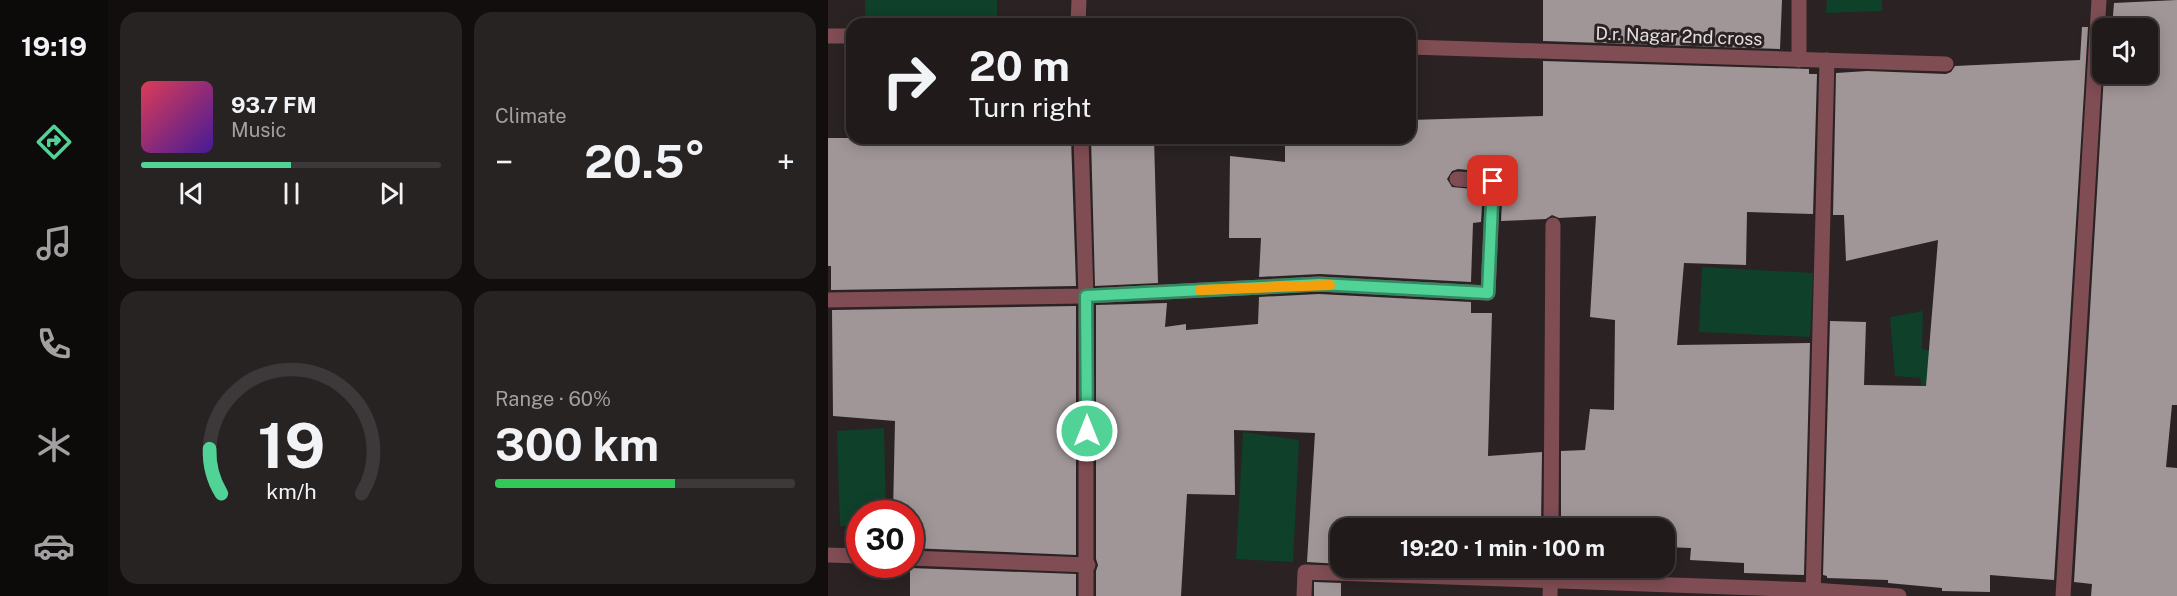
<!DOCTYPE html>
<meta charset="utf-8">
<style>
:root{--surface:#201a1a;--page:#282323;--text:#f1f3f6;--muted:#a2a1a2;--line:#3d3839;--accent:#51d397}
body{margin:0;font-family:"Public Sans",sans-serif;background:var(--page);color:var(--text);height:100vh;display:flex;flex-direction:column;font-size:22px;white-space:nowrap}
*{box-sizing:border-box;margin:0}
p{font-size:20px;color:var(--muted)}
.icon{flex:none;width:33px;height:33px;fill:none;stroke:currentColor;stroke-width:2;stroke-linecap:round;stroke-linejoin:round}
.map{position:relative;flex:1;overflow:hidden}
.drawer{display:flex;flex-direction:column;gap:12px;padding:12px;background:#120e0e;width:720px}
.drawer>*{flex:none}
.banner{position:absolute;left:18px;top:18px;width:570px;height:126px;border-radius:18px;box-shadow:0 3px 15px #0003,0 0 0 2px var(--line);background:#201a1a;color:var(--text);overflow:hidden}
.tools{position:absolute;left:1264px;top:18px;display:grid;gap:12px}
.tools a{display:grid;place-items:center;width:66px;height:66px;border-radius:12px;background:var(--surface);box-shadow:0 3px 15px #0003,0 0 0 2px var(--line);font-size:30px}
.speed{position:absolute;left:18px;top:500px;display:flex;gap:12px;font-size:30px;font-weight:700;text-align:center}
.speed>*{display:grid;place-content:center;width:78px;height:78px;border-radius:50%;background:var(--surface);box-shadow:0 3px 15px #0003,0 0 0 2px var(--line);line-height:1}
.speed .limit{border:9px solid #d22;background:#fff;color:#111}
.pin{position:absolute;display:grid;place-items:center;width:51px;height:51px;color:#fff;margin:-26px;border-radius:12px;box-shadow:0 3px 9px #0006}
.me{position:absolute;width:66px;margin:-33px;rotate:0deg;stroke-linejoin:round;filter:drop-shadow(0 0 4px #0008)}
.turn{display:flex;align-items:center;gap:21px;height:126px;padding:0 24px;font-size:27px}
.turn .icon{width:78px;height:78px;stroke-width:2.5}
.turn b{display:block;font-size:42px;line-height:51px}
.big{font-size:45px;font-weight:700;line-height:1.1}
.drawer .widget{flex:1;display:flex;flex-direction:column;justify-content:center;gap:9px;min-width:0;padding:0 21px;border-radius:18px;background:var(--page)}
.drawer .dial{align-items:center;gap:0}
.dial svg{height:156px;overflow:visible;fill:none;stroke:var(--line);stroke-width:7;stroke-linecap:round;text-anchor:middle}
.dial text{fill:var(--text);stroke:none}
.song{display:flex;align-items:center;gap:18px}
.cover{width:72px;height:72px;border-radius:9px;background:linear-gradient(135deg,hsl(350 70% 55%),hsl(260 70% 35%))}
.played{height:6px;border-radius:3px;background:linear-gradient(90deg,var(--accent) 50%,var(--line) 50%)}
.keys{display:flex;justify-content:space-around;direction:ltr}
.heat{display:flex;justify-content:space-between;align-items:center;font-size:33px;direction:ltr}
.charge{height:9px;border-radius:4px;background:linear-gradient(90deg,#34c759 60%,var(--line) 0)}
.drawer .tiles{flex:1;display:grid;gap:12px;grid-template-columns:repeat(2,1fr)}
.trip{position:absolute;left:502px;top:518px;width:345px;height:60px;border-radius:18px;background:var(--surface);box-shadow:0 3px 15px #0003,0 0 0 2px var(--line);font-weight:700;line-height:60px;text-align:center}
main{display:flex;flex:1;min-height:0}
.dock{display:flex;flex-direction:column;width:108px;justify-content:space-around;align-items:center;background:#0d0a0a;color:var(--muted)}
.dock .icon{width:42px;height:42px}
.dock .on{color:var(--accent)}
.dock b{font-size:27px;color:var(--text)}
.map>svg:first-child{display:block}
.green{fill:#0f402a}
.building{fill:#a09697}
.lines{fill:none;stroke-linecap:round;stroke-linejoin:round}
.street{stroke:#7f4d53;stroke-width:15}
.route-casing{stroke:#358962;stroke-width:15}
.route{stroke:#51d397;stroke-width:10}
.slow{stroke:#f59e0b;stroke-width:10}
.labels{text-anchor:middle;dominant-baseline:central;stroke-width:6;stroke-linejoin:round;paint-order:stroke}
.street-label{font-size:18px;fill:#e4dfdf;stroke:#2a2223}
</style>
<main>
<nav class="dock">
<b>19:19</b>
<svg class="icon on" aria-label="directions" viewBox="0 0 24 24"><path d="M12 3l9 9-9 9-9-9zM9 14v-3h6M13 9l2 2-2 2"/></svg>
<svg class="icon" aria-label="music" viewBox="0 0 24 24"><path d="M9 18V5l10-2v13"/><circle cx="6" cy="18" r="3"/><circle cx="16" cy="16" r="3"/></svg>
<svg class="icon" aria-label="phone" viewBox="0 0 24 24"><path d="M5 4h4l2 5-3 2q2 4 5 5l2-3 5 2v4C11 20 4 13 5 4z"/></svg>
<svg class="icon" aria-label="climate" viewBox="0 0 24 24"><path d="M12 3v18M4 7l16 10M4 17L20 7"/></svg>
<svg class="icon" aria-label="car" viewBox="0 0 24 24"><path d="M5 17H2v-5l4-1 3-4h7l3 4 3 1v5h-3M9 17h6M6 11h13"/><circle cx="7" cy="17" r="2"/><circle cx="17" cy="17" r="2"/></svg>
</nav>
<section class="drawer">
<div class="tiles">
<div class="widget">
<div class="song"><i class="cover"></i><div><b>93.7 FM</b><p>Music</p></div></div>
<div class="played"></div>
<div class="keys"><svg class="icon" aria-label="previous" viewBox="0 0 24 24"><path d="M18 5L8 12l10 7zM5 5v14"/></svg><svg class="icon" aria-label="pause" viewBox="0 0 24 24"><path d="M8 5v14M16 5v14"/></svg><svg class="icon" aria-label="next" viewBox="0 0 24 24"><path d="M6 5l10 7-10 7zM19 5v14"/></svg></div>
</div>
<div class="widget"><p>Climate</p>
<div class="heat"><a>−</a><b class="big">20.5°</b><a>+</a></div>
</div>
<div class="widget dial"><svg viewBox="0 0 100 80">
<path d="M14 69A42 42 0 1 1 86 69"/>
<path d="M14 69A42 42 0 0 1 8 46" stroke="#51d397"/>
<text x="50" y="56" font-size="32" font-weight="700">19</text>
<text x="50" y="72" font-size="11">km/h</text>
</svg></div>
<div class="widget"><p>Range · 60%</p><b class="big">300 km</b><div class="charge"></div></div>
</div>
</section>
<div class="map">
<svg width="1349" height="596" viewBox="0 0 1349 596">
<rect width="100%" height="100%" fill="#2a2223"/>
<g class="green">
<rect x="37" y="0" width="132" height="24"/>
<polygon points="999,0 1054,0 1054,11 998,13"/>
<polygon points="874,267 985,273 982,337 871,332"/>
<polygon points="1095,311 1094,349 1113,353 1096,397 1092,378 1067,376 1062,317"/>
<polygon points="56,428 58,513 32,513 31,526 12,526 9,431"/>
<polygon points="415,432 471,440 465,562 408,559"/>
</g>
<g class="building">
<polygon points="715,0 954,0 952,49 715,41"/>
<polygon points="1349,0 1349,405 1344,405 1338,467 1349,468 1349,596 1263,596 1264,584 1246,582 1276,74 1320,74 1320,28 1279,28 1284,28 1286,3"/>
<polygon points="1254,27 1260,27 1226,580 1162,575 1162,592 1114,591 1114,588 1060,583 1060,580 999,578 999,576 995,575 1002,321 1038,322 1036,385 1098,386 1110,240 1018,261 1016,215 1005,215 1008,73 1039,71 1118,74 1123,72 1127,66 1252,60"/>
<polygon points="715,61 981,69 981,74 989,74 985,214 919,212 918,265 856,263 849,345 982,343 976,575 916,573 916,563 862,560 863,548 837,547 837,528 733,528 733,451 757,450 762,409 786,410 787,320 762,317 768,216 731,218 724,215 718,219 673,221 675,181 671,173 630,169 624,171 619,179 624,187 655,190 653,222 645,223 643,282 492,274 431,277 433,238 401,238 402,156 457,162 457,138 582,138 582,120 715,116"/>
<polygon points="0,138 243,138 248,286 3,290 3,266 0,266"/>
<polygon points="263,138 326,138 330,283 267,286"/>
<polygon points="491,294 643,302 643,313 664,313 660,456 714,452 713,528 513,528 513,564 479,562 487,433 406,430 407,495 359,494 353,596 268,596 268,571 270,565 268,559 268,305 339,303 337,327 358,324 358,330 430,324 431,297"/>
<polygon points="248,306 248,555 82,548 82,513 65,513 67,421 5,416 4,310"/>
<polygon points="82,568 248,574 248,596 82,596"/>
<polygon points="486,582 513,583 513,596 486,596"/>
</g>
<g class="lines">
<g class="street">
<polyline points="250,24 251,0"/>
<polyline points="0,36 24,36"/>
<polyline points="582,47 1118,64"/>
<polyline points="971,60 971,0"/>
<polyline points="253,138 258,296 258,596"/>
<polyline points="0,300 258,296 491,284 660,293 665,181 629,179"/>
<polyline points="723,528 725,225"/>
<polyline points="0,555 32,556"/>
<polyline points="82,558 260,565"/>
<polyline points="476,596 477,572 985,590 1071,596"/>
<polyline points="722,596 723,567"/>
<polyline points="985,596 999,60"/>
<polyline points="1235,596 1271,0"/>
</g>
</g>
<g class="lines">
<defs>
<polyline id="route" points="259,431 258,296 491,284 660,293 665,181"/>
</defs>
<use href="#route" class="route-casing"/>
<use href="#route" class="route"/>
<polyline class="slow" points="372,290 502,285"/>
</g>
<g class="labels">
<g class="street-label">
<text transform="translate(851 36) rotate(2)">D.r. Nagar 2nd cross</text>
</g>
</g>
</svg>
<div class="tools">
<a><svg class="icon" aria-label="sound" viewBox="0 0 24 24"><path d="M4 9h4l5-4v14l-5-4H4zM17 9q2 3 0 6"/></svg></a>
</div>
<div class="speed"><div class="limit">30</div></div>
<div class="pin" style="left:665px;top:181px;background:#d93025"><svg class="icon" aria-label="arrive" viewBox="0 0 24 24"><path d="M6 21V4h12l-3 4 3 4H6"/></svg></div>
<svg class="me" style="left:259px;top:431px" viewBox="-20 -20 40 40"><circle r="17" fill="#51d397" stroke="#fff" stroke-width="3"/><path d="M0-11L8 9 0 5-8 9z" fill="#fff"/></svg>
<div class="trip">19:20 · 1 min · 100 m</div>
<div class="banner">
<div class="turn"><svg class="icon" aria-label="right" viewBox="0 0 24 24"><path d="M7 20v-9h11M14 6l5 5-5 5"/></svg><div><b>20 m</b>Turn right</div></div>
</div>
</div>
</main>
